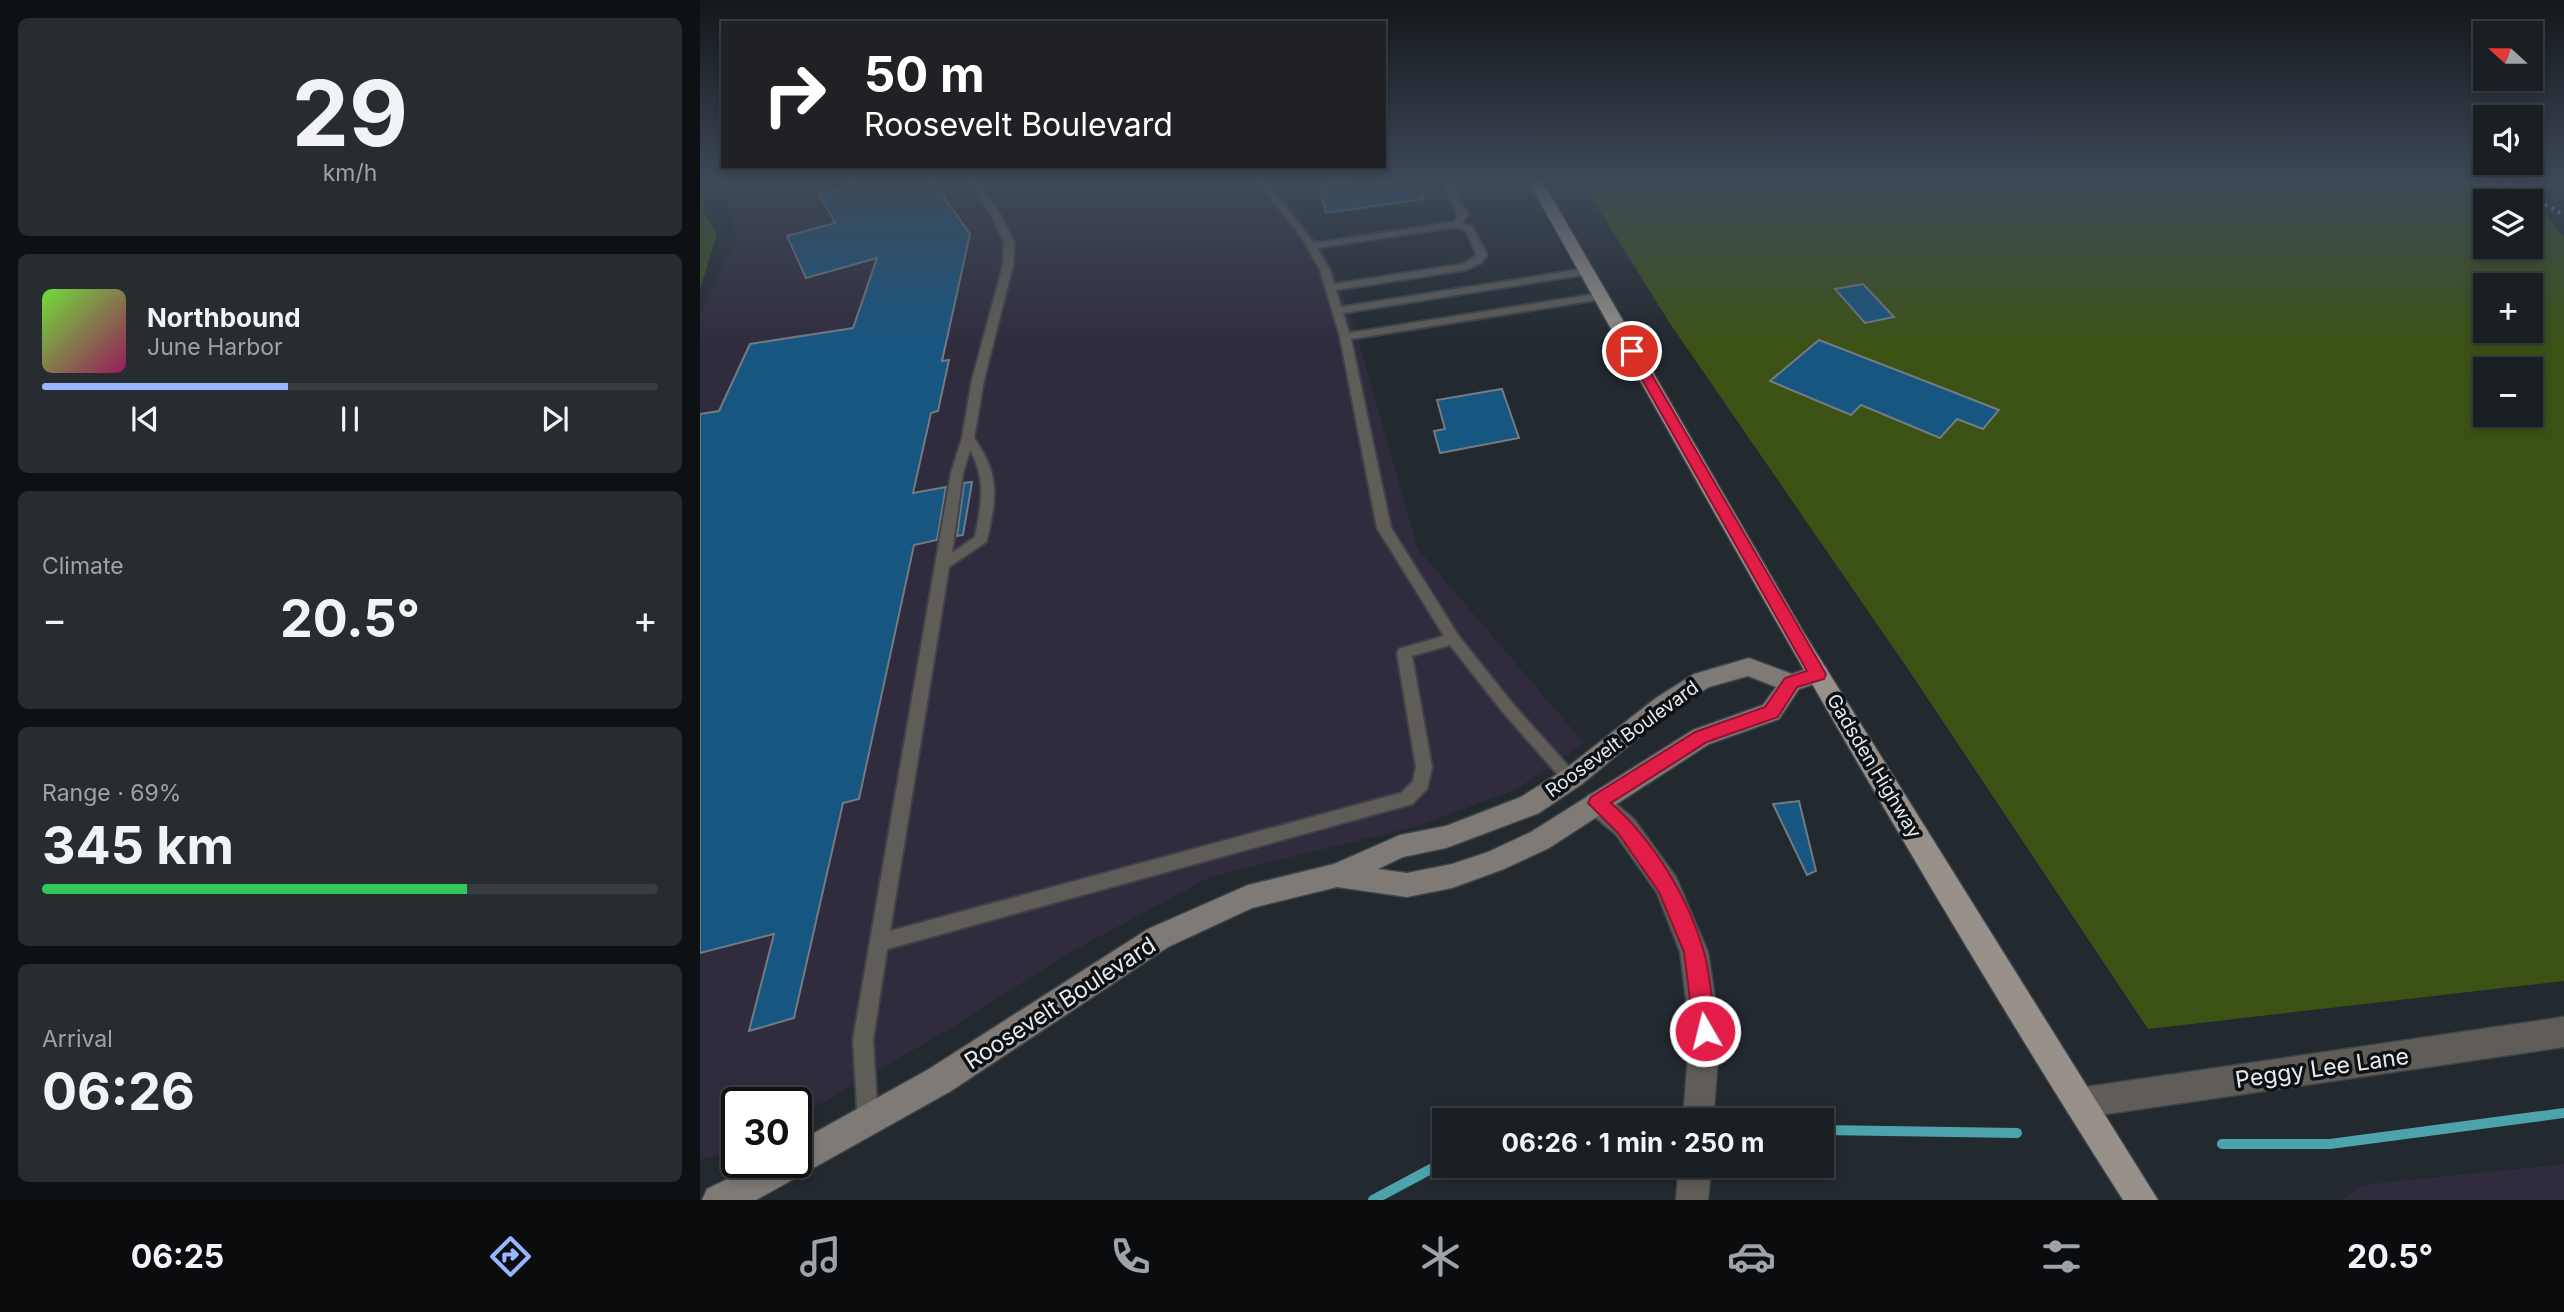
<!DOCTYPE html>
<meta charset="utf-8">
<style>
:root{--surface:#1a1f23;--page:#272c30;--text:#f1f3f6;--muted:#9fa2a6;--line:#383d41;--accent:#97b6fd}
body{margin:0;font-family:Inter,sans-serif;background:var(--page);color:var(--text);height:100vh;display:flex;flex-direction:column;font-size:26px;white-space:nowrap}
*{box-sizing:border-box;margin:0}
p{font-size:23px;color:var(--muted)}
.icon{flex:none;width:38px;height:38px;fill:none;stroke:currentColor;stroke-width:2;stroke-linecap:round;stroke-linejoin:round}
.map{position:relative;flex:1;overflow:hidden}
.side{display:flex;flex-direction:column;gap:18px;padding:18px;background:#0e1113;width:700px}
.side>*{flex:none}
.guide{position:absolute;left:21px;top:21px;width:665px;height:147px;border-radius:0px;box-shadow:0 4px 10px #0003,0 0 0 2px var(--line);background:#202124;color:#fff;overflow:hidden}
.needle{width:46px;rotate:291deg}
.tools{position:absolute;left:1773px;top:21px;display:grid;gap:14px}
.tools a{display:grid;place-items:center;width:70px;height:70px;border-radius:0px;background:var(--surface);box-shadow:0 4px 10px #0003,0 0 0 2px var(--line);font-size:35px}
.speed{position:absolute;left:21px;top:1087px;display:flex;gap:14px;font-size:35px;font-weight:700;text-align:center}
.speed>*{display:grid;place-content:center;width:91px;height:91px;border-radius:50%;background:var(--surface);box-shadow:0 4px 10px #0003,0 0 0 2px var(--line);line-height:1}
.speed .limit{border:4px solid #111;border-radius:10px;background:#fff;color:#111}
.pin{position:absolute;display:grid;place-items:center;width:60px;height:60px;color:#fff;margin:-30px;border:4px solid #fff;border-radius:50%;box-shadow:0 2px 7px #0007}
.me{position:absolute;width:77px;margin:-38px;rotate:352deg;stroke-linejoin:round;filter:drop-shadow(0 0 5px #0008)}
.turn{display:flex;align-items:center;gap:24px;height:147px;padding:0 28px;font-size:32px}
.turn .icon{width:91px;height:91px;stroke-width:2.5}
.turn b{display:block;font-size:49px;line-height:60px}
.big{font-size:52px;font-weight:700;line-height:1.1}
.side .tile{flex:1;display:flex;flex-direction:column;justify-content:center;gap:10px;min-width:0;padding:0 24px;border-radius:10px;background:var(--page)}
.side .dial{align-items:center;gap:0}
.dial b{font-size:91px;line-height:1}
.song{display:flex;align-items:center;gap:21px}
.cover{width:84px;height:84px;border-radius:10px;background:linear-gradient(135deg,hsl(100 70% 55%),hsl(330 70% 35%))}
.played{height:7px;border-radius:4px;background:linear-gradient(90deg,var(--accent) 40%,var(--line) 40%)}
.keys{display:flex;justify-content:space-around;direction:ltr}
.heat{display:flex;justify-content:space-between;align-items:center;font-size:38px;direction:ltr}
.charge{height:10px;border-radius:5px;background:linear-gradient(90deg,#34c759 69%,var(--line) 0)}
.trip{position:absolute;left:732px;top:1108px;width:402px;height:70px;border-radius:0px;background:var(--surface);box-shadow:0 4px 10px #0003,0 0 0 2px var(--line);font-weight:700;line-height:70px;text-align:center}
.dock{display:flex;height:112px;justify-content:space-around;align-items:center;background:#0a0c0e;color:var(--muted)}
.dock .icon{width:49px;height:49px}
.dock .selected{color:var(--accent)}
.dock b{font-size:32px;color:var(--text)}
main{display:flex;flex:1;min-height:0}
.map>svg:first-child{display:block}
.commercial{fill:#302c3d}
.green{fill:#3c5215;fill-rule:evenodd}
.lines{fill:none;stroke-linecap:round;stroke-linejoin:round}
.stream{stroke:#4da3ac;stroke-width:10}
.building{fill:#185682;stroke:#727b82;stroke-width:2}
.lane-casing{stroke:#3d444a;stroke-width:4}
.street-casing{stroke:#3d444a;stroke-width:3}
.secondary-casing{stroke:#3d444a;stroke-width:3}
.primary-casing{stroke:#3d444a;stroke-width:3}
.lane{fill:#605d59;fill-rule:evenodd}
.street{fill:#605d59;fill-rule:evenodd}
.secondary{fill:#7f7a75;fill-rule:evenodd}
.primary{fill:#97918a;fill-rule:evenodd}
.rail{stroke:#bfc4c9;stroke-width:3.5;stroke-dasharray:2.5 5;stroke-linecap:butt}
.route{fill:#e11d48;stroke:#92132f;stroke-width:2}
.labels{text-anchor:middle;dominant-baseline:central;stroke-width:7;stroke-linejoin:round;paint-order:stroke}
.street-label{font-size:19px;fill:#e6ebef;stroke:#0e1114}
.near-street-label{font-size:23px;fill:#e6ebef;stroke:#0e1114}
</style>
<main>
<section class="side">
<div class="tile dial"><b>29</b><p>km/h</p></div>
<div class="tile">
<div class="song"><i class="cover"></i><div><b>Northbound</b><p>June Harbor</p></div></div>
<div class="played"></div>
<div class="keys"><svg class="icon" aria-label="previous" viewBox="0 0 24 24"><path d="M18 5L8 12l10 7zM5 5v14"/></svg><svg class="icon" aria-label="pause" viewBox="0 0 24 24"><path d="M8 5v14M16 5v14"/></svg><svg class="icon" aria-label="next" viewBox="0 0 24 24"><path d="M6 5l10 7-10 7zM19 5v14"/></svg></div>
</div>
<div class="tile"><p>Climate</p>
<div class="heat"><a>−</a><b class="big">20.5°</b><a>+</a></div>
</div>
<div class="tile"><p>Range · 69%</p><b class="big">345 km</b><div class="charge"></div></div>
<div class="tile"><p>Arrival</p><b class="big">06:26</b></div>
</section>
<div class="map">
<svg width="1864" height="1200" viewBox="0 0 1864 1200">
<rect width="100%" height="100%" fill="#22292f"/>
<g class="commercial">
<polygon points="27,179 571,179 613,233 636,274 659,343 718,549 884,743 817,789 718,826 510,877 369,953 251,1028 96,1118 96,1102 37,1102 37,1149 0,1160 0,315 36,240 24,193"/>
<polygon points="1864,1164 1864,1200 1641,1200 1662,1185"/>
</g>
<g class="green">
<polygon points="0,179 8,179 3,210 17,234 0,289"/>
<path d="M 880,179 L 1785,179 L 1826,201 L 1785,201 L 1785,247 L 1830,247 L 1831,204 L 1841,209 L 1864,237 L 1864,981 L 1448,1029 L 1212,675 L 971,325 ZM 1785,285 L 1830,285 L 1830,331 L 1785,331 ZM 1785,369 L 1830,369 L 1830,415 L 1785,415 Z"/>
</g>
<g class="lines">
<g class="stream">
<polyline points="823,1120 833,1115 935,1120"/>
<polyline points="1122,1130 1317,1133"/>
<polyline points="1522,1144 1630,1144 1864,1113"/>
<polyline points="673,1200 744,1162"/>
</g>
</g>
<g class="building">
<polygon points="145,179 231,179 270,234 242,361 249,360 238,411 231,413 213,493 246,487 237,540 214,545 159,799 143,803 94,1018 49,1031 74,934 0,953 0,414 19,411 50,344 153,328 177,258 106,278 87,236 135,223 119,194 150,186"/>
<polygon points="662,179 716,179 724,199 626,213 619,185"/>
<polygon points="1163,284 1194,317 1165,323 1135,289"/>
<polygon points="1119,340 1230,383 1299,410 1283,429 1257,419 1240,438 1161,405 1151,415 1070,381"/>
<polygon points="802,389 819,438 740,453 734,431 745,429 737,400"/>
<polygon points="272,482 263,535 257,536 264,483"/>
<polygon points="1099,801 1116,871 1107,875 1073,804"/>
</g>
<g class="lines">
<defs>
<path id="lane" d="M 267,179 L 275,179 L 302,217 L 314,242 L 313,265 L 284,380 L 274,438 C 292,463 298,485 292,515 C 290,524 289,534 286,542 L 249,567 L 190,931 L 701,793 L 713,781 L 716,767 L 697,653 L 699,649 L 744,636 L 677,528 L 640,337 L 620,270 L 602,238 L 556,179 L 564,179 L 614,243 L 754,222 L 758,215 L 741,179 L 749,179 L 768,215 L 762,223 L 773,227 L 787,255 L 781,263 L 766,270 L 636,290 L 641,307 L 889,268 L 894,271 L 889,274 L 643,313 L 649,333 L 902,293 L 907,296 L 902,299 L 651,339 L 691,528 L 758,635 L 812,703 L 879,778 L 877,783 L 871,785 L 865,783 L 802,711 L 750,645 L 712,656 L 732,767 L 727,789 L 712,804 L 187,949 L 173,1040 L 178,1122 L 175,1129 L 168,1132 L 161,1129 L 158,1122 L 153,1040 L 251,473 L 262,438 L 272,380 L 303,265 L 304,242 L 292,217 ZM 756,227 L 766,231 L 777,255 L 763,264 L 634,284 L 630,270 L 617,248 ZM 270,450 C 287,479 281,506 275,537 L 252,553 L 263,473 Z"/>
<g id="street">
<polygon points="897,792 906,795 934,819 976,877 1008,952 1020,1031 1013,1120 983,1120 990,1031 980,952 957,893 916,835 888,811 885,803 888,795"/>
<polygon points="1864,1017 1864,1047 1379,1118 1368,1114 1364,1103 1368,1092 1379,1088"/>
<polygon points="979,1166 1011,1166 1008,1200 976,1200"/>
</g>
<path id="secondary" d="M 1049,658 L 1092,674 L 1118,665 L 1126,668 L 1129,674 L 1126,680 L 1099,689 L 1079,719 L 1009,744 L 849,848 L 804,869 L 752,888 L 707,897 L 637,887 L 552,908 L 468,947 L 251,1091 L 56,1200 L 2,1200 L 7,1189 L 62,1162 L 96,1162 L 96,1143 L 229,1069 L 448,929 L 548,885 L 634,864 L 700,835 L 746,826 L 821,797 L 864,770 L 956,698 L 994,674 ZM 1048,676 L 1076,687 L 1063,705 L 993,730 L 831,832 L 788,852 L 752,864 L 707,873 L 678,869 L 703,857 L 746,848 L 839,813 L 882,784 L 972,710 L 1009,687 Z"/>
<path id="primary" d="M 827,179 L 841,179 L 1104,633 L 1458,1200 L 1423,1200 C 1211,868 1020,523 827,179 Z"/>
</defs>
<use href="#lane" class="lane-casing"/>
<use href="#street" class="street-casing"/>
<use href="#secondary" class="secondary-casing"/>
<use href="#primary" class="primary-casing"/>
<use href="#lane" class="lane"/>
<use href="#street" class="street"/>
<use href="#secondary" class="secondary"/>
<use href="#primary" class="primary"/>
<polyline class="rail" points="1799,179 1864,215"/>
</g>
<linearGradient id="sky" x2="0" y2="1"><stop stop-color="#13171a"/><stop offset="0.52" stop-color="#3e4958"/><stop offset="1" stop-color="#3e4958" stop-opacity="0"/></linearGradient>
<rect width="1864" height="347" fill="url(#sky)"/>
<path class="route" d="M 932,347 L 938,351 L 1126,674 L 1124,679 L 1097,687 L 1078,717 L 1007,742 L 911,803 C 953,840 989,898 1004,952 C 1011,977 1012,1006 1016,1031 L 1012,1039 L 1005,1042 L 997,1039 L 994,1031 L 984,952 L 959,892 L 918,833 L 888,803 L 891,797 L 995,732 L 1065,707 L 1085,678 L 1107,671 L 926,351 Z"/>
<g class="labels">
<g class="street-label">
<text transform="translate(922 739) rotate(-36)">Roosevelt Boulevard</text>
<text transform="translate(1174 766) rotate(59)">Gadsden Highway</text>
</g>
<g class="near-street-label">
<text transform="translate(360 1003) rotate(-33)">Roosevelt Boulevard</text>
<text transform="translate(1622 1068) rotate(-8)">Peggy Lee Lane</text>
</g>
</g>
</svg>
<div class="tools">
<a><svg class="needle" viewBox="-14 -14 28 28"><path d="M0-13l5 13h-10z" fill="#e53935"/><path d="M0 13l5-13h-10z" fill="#9fa2a6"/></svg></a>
<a><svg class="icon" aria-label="sound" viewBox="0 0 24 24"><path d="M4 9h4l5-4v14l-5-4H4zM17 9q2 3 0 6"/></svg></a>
<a><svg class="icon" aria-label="layers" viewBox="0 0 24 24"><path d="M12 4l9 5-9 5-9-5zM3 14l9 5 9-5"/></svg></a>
<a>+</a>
<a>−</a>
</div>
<div class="speed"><div class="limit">30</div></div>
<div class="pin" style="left:932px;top:351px;background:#d93025"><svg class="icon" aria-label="arrive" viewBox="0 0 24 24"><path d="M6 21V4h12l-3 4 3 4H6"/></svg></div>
<svg class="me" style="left:1005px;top:1031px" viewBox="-20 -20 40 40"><circle r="17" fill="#e11d48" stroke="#fff" stroke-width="3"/><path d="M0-11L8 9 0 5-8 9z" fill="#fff"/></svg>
<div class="trip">06:26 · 1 min · 250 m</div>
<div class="guide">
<div class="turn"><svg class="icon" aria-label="right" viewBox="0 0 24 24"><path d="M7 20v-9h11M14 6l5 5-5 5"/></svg><div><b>50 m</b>Roosevelt Boulevard</div></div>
</div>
</div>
</main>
<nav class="dock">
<b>06:25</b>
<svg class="icon selected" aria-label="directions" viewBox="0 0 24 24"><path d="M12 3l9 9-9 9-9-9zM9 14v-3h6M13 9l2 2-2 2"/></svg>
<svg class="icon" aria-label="music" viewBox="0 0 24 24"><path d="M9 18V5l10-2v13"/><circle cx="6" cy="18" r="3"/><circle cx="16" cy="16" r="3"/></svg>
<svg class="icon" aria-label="phone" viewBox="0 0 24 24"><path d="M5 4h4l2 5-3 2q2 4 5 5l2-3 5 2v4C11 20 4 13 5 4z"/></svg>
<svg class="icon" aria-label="climate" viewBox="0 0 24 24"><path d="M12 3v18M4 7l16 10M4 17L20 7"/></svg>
<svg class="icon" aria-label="car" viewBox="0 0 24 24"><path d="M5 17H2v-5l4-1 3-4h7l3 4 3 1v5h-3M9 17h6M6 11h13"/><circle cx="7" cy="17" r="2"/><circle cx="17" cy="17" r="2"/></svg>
<svg class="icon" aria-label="filters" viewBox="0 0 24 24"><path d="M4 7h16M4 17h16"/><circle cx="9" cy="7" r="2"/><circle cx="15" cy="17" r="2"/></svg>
<b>20.5°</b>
</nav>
